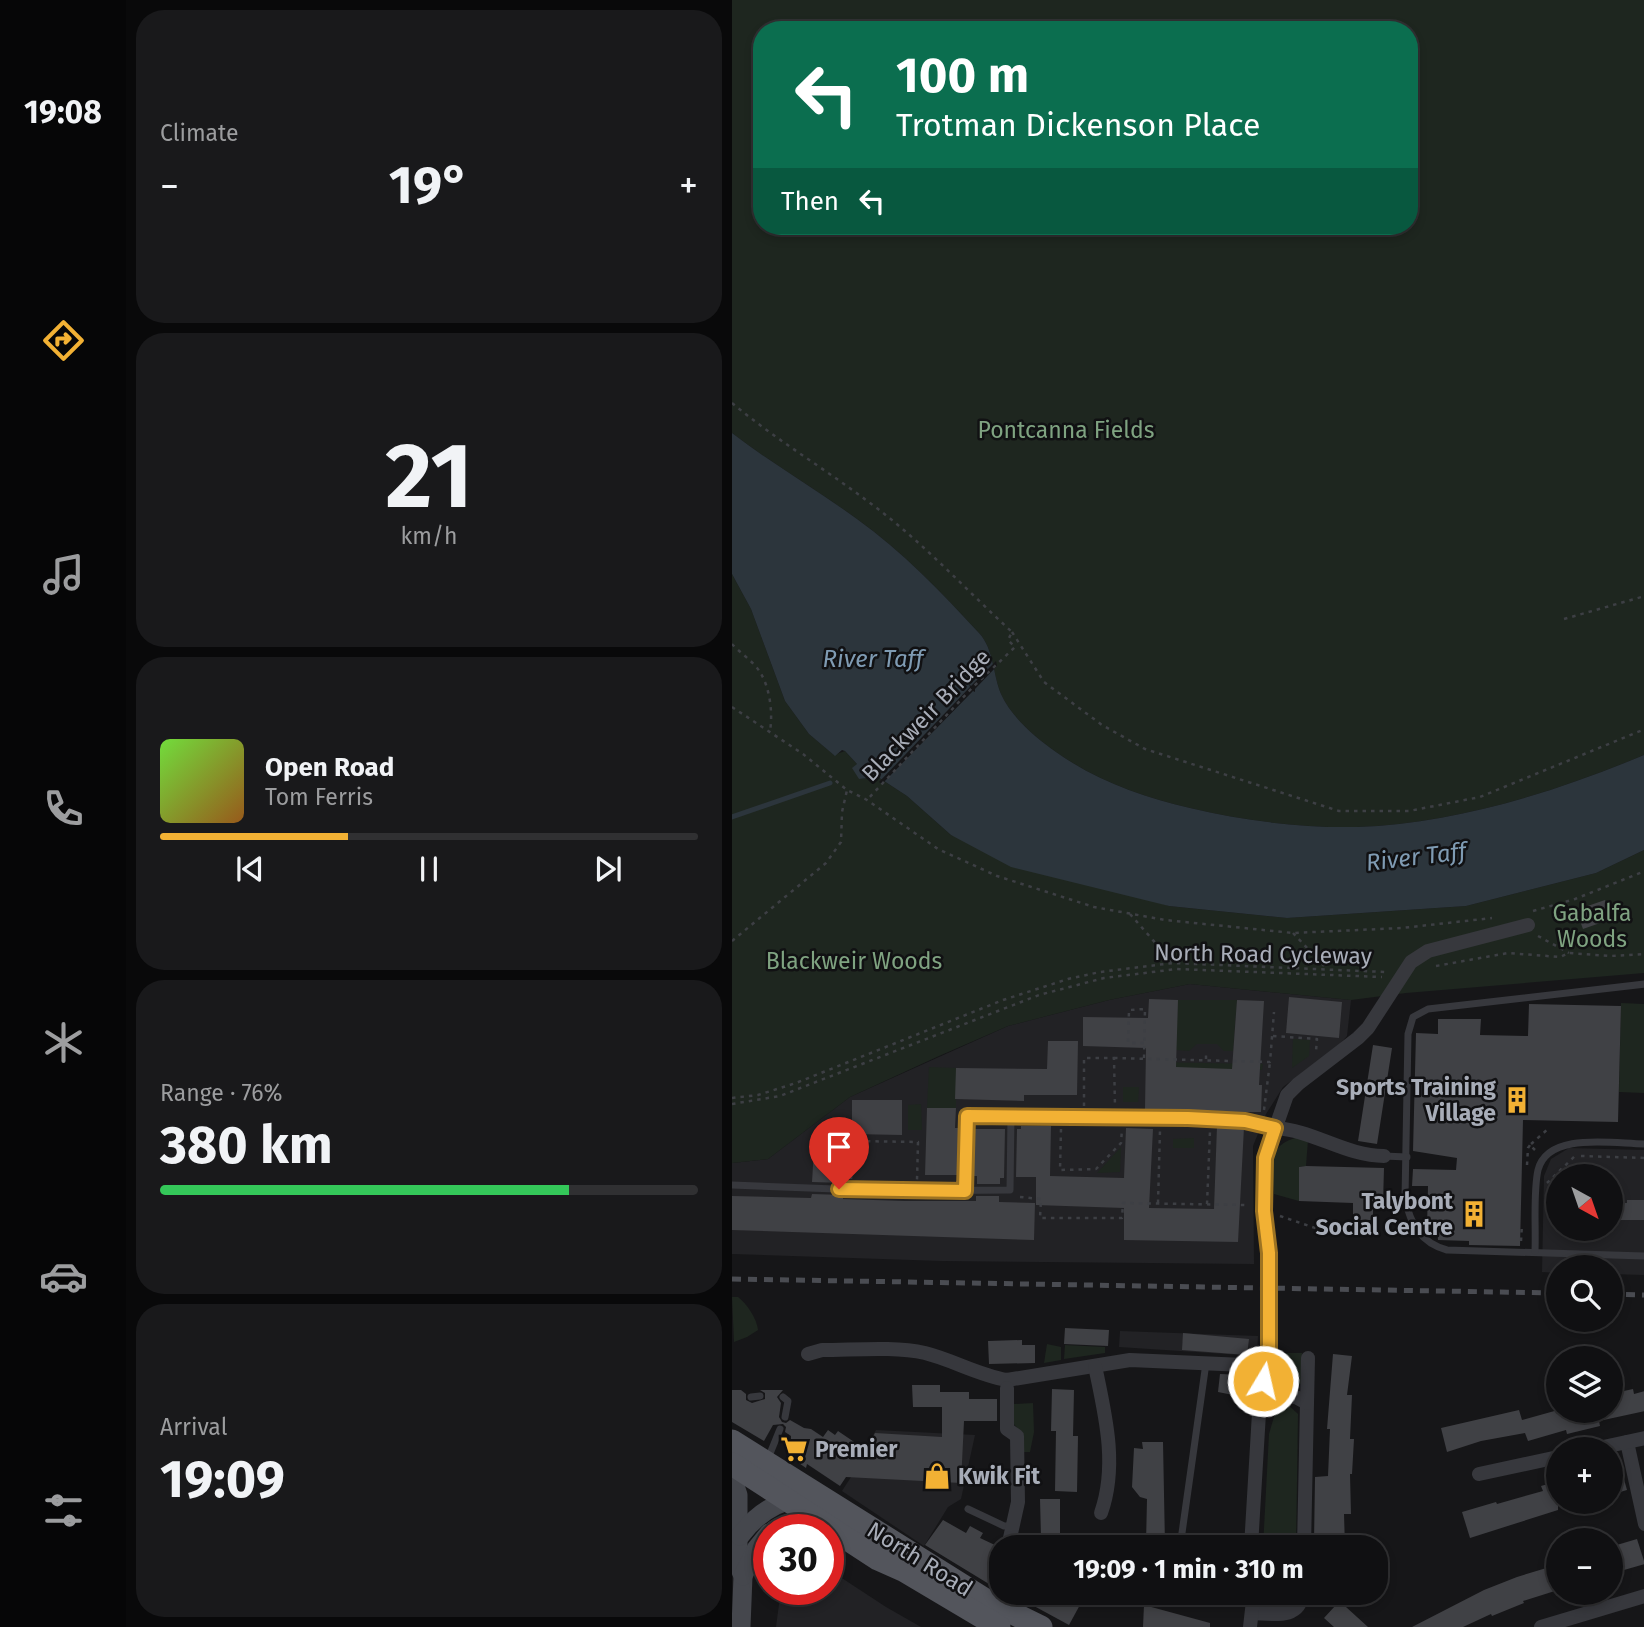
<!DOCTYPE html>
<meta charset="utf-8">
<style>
:root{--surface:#101012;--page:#19191b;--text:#f1f3f6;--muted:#9c9d9f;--line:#303032;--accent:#f2b134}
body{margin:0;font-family:"Fira Sans",sans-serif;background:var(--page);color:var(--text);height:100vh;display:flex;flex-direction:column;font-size:26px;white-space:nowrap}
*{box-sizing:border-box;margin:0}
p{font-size:23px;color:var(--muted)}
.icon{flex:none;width:38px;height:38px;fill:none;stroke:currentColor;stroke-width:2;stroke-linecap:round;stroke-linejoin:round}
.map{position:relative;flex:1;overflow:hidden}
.details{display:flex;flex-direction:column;gap:10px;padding:10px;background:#09090a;width:606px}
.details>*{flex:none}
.guide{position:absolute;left:21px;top:21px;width:665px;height:214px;border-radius:28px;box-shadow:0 4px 10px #0003,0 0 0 2px var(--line);background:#0b6e4f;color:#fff;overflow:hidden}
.needle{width:46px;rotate:140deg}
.tools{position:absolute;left:814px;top:1164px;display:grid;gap:14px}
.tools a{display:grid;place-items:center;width:77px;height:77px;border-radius:50%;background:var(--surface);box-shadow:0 4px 10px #0003,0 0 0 2px var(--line);font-size:35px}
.speed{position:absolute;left:21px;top:1514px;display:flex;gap:14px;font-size:35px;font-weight:700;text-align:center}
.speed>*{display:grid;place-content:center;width:91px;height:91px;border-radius:50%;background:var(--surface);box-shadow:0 4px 10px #0003,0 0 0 2px var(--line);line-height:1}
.speed .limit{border:10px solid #d22;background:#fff;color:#111}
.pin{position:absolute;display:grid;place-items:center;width:60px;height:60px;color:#fff;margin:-72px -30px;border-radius:50% 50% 50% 0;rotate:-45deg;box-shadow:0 0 7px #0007}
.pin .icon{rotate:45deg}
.me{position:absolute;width:77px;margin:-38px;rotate:9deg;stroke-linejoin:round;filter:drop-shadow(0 0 5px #0008)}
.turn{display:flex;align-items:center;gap:24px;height:147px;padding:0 28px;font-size:32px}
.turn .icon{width:91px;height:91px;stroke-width:2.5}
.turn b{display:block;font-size:49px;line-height:60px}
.then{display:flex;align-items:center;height:66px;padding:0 28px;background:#0003;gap:14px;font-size:26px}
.big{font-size:52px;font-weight:700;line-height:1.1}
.details .widget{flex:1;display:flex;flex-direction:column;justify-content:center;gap:10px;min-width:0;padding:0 24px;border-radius:28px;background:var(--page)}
.details .dial{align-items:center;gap:0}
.dial b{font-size:91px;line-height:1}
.song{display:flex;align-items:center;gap:21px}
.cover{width:84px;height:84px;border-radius:10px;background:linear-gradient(135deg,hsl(100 70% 55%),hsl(30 70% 35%))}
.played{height:7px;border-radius:4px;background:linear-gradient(90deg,var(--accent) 35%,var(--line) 35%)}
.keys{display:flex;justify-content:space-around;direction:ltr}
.heat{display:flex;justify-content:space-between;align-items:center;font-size:38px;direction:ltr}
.charge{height:10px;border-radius:5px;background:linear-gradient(90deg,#34c759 76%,var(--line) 0)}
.trip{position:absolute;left:257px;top:1535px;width:399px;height:70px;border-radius:28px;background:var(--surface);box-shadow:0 4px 10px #0003,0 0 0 2px var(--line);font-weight:700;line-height:70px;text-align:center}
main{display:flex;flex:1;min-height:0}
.tabs{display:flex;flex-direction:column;width:126px;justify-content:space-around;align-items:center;background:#060607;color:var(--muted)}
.tabs .icon{width:49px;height:49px}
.tabs .current{color:var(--accent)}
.tabs b{font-size:32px;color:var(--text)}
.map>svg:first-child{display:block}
.built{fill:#222225;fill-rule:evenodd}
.green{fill:#1e261f;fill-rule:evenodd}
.water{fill:#2c353c}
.pier{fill:#161618}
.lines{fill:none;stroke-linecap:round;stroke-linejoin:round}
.stream{stroke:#2c353c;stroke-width:5}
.building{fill:#404145}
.path{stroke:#3d3f44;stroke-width:2.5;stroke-dasharray:3.5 5;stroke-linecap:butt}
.lane{stroke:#37383d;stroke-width:7}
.street{stroke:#37383d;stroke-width:14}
.secondary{stroke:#45474d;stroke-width:19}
.primary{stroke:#53555c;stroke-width:23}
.rail{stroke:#4a4c52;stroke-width:5;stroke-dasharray:9 7;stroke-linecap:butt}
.street-bridge{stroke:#37383d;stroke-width:14}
.route-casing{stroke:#9d7322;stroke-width:18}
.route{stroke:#f2b134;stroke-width:12}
.labels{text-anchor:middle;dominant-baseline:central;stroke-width:5;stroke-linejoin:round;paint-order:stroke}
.park-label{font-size:23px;fill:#7fa381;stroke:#111113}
.street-label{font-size:23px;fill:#a8adb8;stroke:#111113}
.poi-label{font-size:23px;font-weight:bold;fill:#a8adb8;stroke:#111113;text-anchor:end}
.water-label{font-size:24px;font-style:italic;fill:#7f9bb3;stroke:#111113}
</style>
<main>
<nav class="tabs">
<b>19:08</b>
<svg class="icon current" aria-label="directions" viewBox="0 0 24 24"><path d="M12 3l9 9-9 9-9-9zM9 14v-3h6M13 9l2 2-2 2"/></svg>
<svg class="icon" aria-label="music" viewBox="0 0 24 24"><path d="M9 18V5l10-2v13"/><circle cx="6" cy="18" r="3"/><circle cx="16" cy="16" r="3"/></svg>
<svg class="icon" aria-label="phone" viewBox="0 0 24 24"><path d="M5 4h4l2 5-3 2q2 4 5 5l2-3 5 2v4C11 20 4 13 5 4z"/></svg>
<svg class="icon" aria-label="climate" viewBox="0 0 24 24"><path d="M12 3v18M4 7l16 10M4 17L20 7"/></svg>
<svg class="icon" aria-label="car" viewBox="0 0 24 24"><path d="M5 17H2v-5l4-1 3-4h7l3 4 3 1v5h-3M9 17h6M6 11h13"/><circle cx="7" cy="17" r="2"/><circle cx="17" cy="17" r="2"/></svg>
<svg class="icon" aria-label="filters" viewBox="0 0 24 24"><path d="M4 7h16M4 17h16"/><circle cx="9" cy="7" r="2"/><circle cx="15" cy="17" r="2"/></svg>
</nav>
<section class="details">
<div class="widget"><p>Climate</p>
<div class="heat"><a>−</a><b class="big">19°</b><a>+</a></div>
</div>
<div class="widget dial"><b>21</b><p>km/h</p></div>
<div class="widget">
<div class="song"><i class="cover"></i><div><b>Open Road</b><p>Tom Ferris</p></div></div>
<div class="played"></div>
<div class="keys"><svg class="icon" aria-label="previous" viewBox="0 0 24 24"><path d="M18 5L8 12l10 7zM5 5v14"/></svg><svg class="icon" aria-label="pause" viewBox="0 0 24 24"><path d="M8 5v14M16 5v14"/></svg><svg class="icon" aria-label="next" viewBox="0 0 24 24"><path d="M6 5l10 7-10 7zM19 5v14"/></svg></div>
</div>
<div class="widget"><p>Range · 76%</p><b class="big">380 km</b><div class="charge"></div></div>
<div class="widget"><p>Arrival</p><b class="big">19:09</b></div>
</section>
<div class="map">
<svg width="913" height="1627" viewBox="0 0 913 1627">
<rect width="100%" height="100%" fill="#161618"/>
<g class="built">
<polygon points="458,984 619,1000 615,1036 608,1044 551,1087 534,1114 521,1146 522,1264 210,1261 0,1254 0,1163 36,1159 118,1097 276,1026 377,1000"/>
<path d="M 837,1148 L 912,1150 L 912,1275 L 879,1274 L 878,1267 L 826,1267 L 826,1273 L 810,1272 L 812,1176 L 819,1159 ZM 826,1176 L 878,1176 L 878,1228 L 826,1228 Z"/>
<polygon points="388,1331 526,1336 525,1356 387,1347"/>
<polygon points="144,1430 243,1435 229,1499 216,1507 192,1546 110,1491 121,1474"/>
<polygon points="96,1569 154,1607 189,1627 44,1627 49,1589 96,1589"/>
</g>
<g class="green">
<path d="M 0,0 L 912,0 L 912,755 C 824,792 721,824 625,827 C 570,828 512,821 458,808 C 411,797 365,781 324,752 C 303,737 280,718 269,694 C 261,675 262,649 247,633 C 210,593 170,551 125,519 C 84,489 40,464 0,433 ZM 30,30 L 677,30 L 677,226 L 30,226 Z"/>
<polygon points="0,574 19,609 53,701 77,734 102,755 113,751 125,764 127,779 146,777 175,796 219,835 437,906 555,918 734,906 864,873 912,850 912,973 674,993 619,1000 458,984 377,1000 276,1026 207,1056 118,1097 36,1159 0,1163"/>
<polygon points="446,1000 505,1000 501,1051 492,1051 485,1044 465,1044 457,1051 444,1050"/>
<polygon points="889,1003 912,1004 912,1093 887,1092"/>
<polygon points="561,1039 578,1040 577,1056 560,1068"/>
<polygon points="415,1062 531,1064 530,1070 414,1067"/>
<polygon points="197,1067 224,1068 224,1108 195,1108"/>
<polygon points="391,1087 407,1087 406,1102 391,1102"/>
<polygon points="189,1104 190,1130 176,1130 176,1105"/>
<path d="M 567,1137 L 576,1140 L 574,1166 L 567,1167 L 567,1201 L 542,1194 C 541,1167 533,1145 567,1137 Z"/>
<polygon points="462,1138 462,1148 441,1148 441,1139"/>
<polygon points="389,1147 388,1172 365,1173"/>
<path d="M 0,1297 L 6,1297 C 15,1304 25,1319 26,1330 L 15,1337 L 2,1342 Z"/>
<polygon points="315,1344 329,1347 329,1360 312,1363"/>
<polygon points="333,1345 373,1347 373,1353 332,1359"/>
<polygon points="543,1353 570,1353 570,1383 564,1388 542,1387 540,1385"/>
<polygon points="282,1389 282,1404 301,1403 302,1432 298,1452 291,1452 289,1432 281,1423"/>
<polygon points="554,1403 566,1414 564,1547 531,1547 537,1434 544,1410"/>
<polygon points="531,1593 545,1593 555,1606 534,1606 531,1603"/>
</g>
<path class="water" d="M 0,433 C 40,464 84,489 125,519 C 170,551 210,593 247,633 C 262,649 261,675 269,694 C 280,718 303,737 324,752 C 365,781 411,797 458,808 C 512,821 570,828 625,827 C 721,824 824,792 912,755 L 912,850 L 864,873 L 734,906 L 555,918 L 437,906 L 279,867 L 219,835 L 175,796 L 146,777 L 127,779 L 120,768 L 125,764 L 113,751 L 110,750 L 103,756 L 77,734 L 53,701 L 19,609 L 0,574 Z"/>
<polygon class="pier" points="264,661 265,666 243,689 243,692 241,691 150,784 147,782 238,687 237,684 239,686"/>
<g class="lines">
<polyline class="stream" points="0,817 98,783"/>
</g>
<g class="building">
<polygon points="873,900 879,917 870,920 871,922 851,929 844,910"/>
<polygon points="557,997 610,1002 607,1038 554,1033"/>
<polygon points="417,999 446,1000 444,1067 500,1069 505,1000 532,1001 527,1085 530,1085 529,1112 513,1112 513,1115 486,1113 486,1111 413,1109 414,1048 351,1046 351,1017 416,1018"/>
<polygon points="797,1004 889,1006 886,1122 791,1120 788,1246 737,1245 737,1241 706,1240 705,1228 695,1228 696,1186 680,1186 681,1169 724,1170 725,1158 681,1151 684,1033 706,1034 706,1019 749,1019 748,1035 796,1036"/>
<polygon points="316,1041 346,1041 345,1095 292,1095 292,1101 223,1099 224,1068 315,1069"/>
<polygon points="641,1045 660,1048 645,1144 626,1141"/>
<polygon points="120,1100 170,1100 170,1135 120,1134"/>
<polygon points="195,1108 224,1108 223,1128 229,1128 227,1175 193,1175"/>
<polygon points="289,1126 319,1126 318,1176 392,1178 394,1128 421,1129 417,1208 482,1209 485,1126 512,1127 506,1242 392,1240 392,1208 304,1205 304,1177 284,1177 285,1129 289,1129"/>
<polygon points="241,1129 273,1129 272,1178 268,1178 268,1184 245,1184 245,1176 240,1176"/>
<polygon points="83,1132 114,1134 112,1183 80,1182"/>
<polygon points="574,1166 652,1168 651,1203 641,1203 641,1220 621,1220 621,1203 567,1201 567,1167"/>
<polygon points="80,1194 111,1195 111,1199 173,1201 244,1201 244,1196 267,1196 267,1202 303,1203 302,1240 0,1230 0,1196 79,1198"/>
<polygon points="895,1200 913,1200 913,1220 878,1220 878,1203 895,1203"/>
<polygon points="333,1328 377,1330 376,1346 332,1344"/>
<polygon points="451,1333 517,1339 515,1355 450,1350"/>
<polygon points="290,1340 290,1345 303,1345 303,1363 257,1364 256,1341"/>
<polygon points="601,1354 620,1356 615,1395 620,1395 618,1439 622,1439 620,1474 618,1474 619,1514 612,1514 613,1547 588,1547 588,1543 582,1543 583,1477 596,1476 598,1429 595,1429"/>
<polygon points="488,1374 513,1375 511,1397 486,1392"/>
<polygon points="180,1385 208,1385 208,1392 237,1392 237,1399 265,1399 265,1421 232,1421 229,1483 114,1477 108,1486 75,1464 74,1468 61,1459 59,1455 59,1436 53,1432 54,1427 51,1424 41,1425 32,1441 0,1422 0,1390 9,1390 14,1394 14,1400 20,1403 33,1399 33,1393 28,1390 51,1390 45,1397 49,1403 47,1417 50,1422 54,1423 58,1420 72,1428 79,1429 91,1437 96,1430 103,1435 106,1431 134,1450 143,1433 210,1437 210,1407 181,1407"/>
<polygon points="320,1389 342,1390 341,1436 346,1436 345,1492 323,1491 324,1431 319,1431"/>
<polygon points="901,1389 902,1394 913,1391 913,1411 867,1421 868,1426 835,1434 834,1430 796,1441 793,1433 749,1441 715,1452 709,1428 787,1410 790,1420 826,1410 878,1410 878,1394"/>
<polygon points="410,1442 431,1442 433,1545 414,1544 415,1499 408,1497 400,1487 402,1448 411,1449"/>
<polygon points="885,1454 895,1490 878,1495 878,1455"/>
<polygon points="826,1481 826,1510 738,1538 730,1512 764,1502 765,1504 811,1491 809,1486"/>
<polygon points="308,1499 328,1499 328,1547 311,1547 311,1538 309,1538"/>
<polygon points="211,1520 234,1533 238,1526 251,1533 248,1538 265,1546 257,1584 193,1545"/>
<polygon points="905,1539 913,1564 878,1574 878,1547"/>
<polygon points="821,1566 826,1590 791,1601 792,1603 760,1616 759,1614 731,1627 680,1627 752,1590 785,1577"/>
<polygon points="276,1592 329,1592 349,1603 337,1625"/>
<polygon points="614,1594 614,1607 636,1627 602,1627 592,1618"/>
<polygon points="412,1605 478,1623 478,1627 411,1627"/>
</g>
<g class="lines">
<g class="path">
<path d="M 0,403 C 43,439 90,467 134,500 C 188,539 232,588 280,632 L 276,640 L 283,647 L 240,688 L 135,800"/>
<polyline points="832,619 913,596"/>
<polyline points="280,632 312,682 370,725 413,749 607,811 677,811 748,797 913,729"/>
<path d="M 0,644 C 8,653 21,661 28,672 C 38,688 41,713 38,731"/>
<polyline points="0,707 71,754 115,790 135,800 206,849 265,876 362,907 433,920 561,933 670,928 760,918"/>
<polyline points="801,911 843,899 913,871"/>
<polyline points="398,914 441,963"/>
<polyline points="561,933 592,966"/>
<polyline points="806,936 837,953"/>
<polyline points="0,941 94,863 109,842 110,812 115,790"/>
<polyline points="704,966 776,953 828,957 837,953 878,956 913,954"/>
<polyline points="541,1036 585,1039 584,1051"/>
<polyline points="412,1043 396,1043 397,1010 413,1009 412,1059"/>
<polyline points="382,1058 538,1062 542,1012"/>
<polyline points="474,1059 474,1051"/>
<polyline points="0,1098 26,1095 64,1083 271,1000 336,979 368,972 441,963 653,972"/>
<polyline points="0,1104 48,1096 307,995 372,978 445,969 650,977"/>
<polyline points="352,1106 352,1058 382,1058 383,1107"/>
<polyline points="532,1110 538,1062"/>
<polyline points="329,1129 328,1170 364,1169 389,1143 390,1129"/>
<polyline points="803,1150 798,1145 817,1128"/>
<polyline points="849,1156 913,1158"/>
<polyline points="795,1165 796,1148 798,1145"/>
<polyline points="119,1179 122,1141 186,1142 185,1180"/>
<polyline points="815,1183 843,1156"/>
<polyline points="288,1197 309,1199 308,1218 390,1218 391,1203 516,1205"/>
<polyline points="426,1203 428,1130"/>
<polyline points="475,1204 478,1131"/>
<polyline points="548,1216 592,1231"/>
<polyline points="789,1241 790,1224"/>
</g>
<g class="lane">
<path d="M 913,984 L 696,1009 L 681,1017 L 676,1034 L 673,1198 C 678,1224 689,1243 715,1250 L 913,1256"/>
<polyline points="652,1156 675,1157"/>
<polyline points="0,1185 157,1191 278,1190 279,1116"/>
<polyline points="233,1191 235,1116 456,1118 513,1121 543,1128"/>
<path d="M 803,1251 C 804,1228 801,1192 806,1170 C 816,1131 882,1144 913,1144"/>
<polyline points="19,1397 28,1396"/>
<polyline points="51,1397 56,1401 53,1417"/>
<polyline points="35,1461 48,1429"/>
<polyline points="236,1509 272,1526 281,1526"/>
<polyline points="448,1547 474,1363"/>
</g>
<g class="street">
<path d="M 543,1128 C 581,1130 614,1156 652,1156"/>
<polyline points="537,1253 532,1211 533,1158 555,1095 566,1084 626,1038 636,1028 679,962 696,951 796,925"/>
<path d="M 76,1354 L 90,1350 C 122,1350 162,1346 193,1353 C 221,1360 246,1375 275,1380 L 398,1360 L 535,1366 L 528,1396 L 519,1547"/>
<path d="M 363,1366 C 373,1414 386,1465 369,1513"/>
<polyline points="275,1388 275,1429 285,1436 286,1502 276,1547"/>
<polyline points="528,1396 564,1397 575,1403 572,1547"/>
<polyline points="575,1403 576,1358"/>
<polyline points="895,1442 913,1524"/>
<polyline points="862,1449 913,1438"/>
<polyline points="747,1474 826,1457"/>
<polyline points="263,1605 270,1577"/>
<path d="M 520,1613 C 542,1614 568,1620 571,1592"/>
<polyline points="518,1627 522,1592"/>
<polyline points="809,1627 913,1596"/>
</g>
<g class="secondary">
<polyline points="0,1477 6,1495 6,1564 11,1576 9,1627"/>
<path d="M 42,1530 C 56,1521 69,1520 85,1521"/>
<path d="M 8,1536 C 23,1516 42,1502 67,1498"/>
<polyline points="11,1576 24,1549 37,1533"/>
</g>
<g class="primary">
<polyline points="0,1441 252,1599 309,1627"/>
<polyline points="0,1464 146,1559 173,1571 267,1627"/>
</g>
<g class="rail">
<polyline points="0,1279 826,1293"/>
<polyline points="878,1294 913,1295"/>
</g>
<polyline class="street-bridge" points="535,1366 537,1253"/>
</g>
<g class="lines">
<defs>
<polyline id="route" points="107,1189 233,1191 235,1116 456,1118 513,1121 543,1128 533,1158 532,1211 537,1253 537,1358 531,1381"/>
</defs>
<use href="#route" class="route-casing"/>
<use href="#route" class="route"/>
</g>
<defs>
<symbol id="building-bare" viewBox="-9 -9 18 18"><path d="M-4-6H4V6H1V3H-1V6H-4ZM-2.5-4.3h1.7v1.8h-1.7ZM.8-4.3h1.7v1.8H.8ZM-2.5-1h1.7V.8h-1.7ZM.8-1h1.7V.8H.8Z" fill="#f2b134" stroke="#111113" stroke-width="2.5" paint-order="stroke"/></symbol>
<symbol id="supermarket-bare" viewBox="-9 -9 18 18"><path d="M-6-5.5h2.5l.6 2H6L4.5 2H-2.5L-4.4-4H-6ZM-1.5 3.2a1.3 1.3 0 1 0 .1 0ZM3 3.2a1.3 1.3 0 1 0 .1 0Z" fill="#f2b134" stroke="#111113" stroke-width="2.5" paint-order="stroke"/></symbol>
<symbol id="shop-bare" viewBox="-9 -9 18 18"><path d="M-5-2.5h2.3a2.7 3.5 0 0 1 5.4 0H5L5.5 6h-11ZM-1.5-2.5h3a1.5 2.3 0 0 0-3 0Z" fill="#f2b134" stroke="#111113" stroke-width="2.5" paint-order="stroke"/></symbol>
</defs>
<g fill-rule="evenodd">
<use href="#building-bare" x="766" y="1081" width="38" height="38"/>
<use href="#building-bare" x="723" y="1195" width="38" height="38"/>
<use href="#supermarket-bare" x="43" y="1430" width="38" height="38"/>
<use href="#shop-bare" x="186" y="1457" width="38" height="38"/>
</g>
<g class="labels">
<g class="park-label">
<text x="334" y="430">Pontcanna Fields</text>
<text x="860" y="913">Gabalfa<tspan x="860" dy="26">Woods</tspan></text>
<text x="122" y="961">Blackweir Woods</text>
</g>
<g class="street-label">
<text transform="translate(194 715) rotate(-46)">Blackweir Bridge</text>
<text transform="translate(531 954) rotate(1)">North Road Cycleway</text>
<text transform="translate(188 1559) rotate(32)">North Road</text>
</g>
<g class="poi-label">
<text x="764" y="1087">Sports Training<tspan x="764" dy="26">Village</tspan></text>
<text x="721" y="1201">Talybont<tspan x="721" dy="26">Social Centre</tspan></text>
<text x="83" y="1449" text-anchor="start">Premier</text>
<text x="226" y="1476" text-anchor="start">Kwik Fit</text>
</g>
<g class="water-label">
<text x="141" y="659">River Taff</text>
<text transform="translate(684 857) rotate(-7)">River Taff</text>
</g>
</g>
</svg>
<div class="tools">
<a><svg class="needle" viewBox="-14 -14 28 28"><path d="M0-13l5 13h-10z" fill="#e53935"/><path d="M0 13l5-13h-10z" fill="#9c9d9f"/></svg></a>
<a><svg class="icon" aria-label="search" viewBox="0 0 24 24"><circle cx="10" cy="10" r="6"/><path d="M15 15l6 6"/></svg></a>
<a><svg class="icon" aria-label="layers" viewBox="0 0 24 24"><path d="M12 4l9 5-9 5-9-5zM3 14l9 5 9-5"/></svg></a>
<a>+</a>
<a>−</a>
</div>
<div class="speed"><div class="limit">30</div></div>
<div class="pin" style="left:107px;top:1189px;background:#d93025"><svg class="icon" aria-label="arrive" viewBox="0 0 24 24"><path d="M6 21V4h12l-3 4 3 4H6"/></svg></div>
<svg class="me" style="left:531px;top:1381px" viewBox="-20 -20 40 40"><circle r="17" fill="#f2b134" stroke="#fff" stroke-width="3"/><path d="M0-11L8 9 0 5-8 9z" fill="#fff"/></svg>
<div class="trip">19:09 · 1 min · 310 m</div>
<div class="guide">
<div class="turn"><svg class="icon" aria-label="left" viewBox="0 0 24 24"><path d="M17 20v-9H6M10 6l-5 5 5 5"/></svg><div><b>100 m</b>Trotman Dickenson Place</div></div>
<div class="then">Then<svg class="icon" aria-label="left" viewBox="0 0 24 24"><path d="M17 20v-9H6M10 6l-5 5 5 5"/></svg></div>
</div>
</div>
</main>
